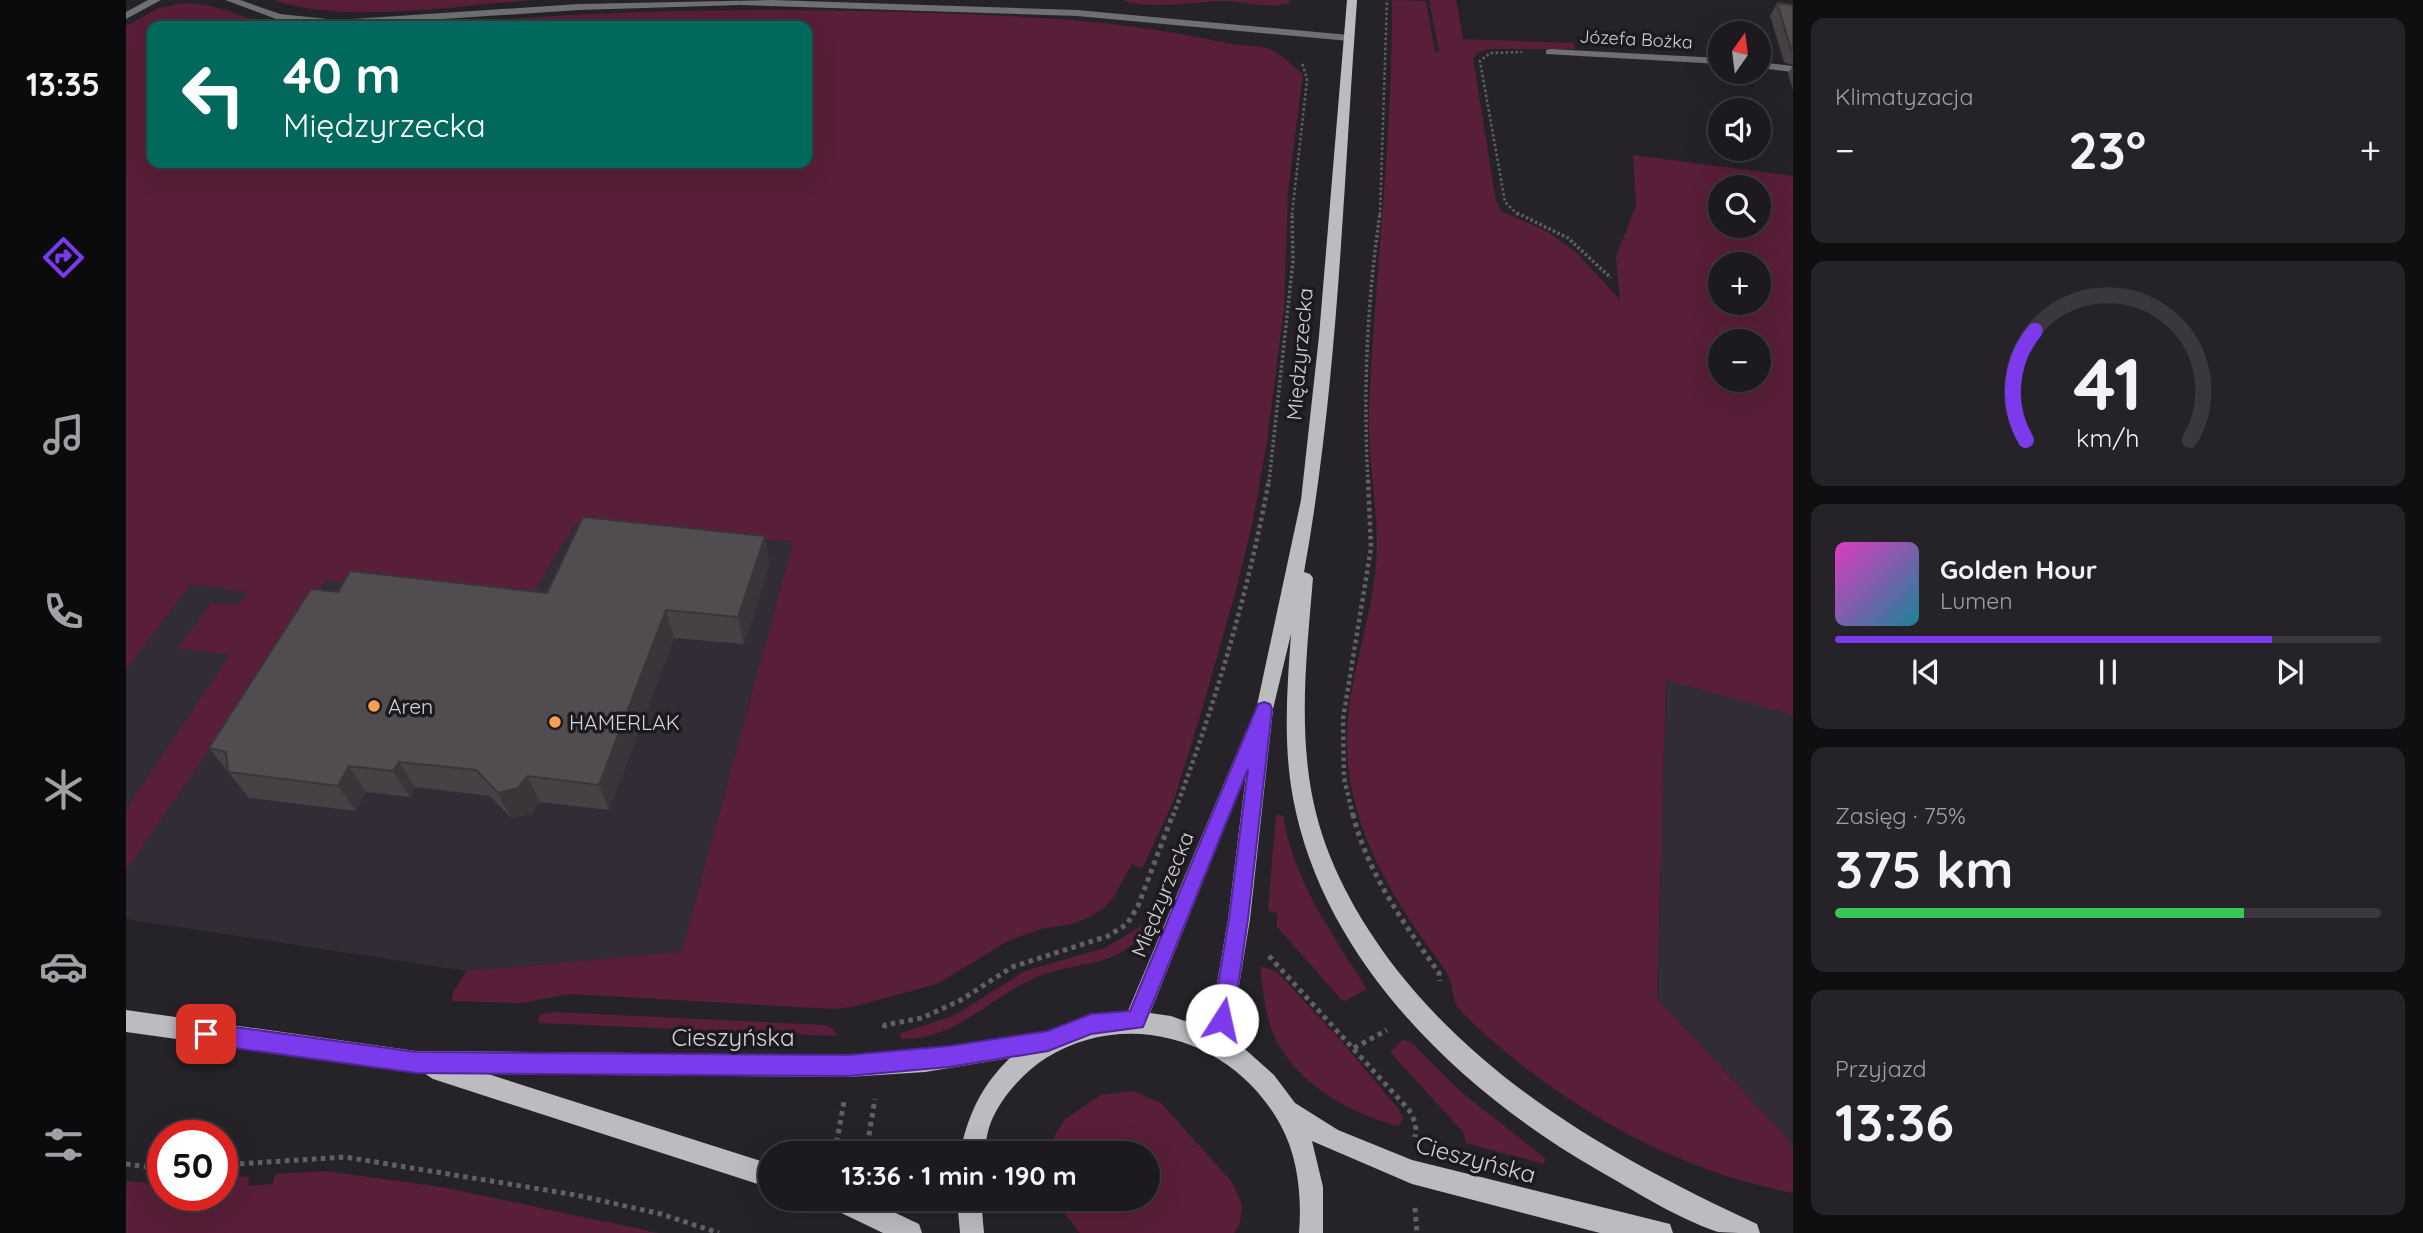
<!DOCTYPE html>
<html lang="pl">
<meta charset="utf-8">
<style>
:root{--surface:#1c1a1e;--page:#252327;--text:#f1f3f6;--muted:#a0a1a4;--line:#3a383c;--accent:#7c3aed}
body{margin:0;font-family:Quicksand,sans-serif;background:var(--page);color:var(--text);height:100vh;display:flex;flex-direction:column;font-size:26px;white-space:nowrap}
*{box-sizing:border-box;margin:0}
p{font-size:23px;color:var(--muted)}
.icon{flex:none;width:38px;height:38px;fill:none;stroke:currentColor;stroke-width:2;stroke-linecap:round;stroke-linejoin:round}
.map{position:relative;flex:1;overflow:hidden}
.details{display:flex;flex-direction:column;gap:18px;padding:18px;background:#0f0e10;width:630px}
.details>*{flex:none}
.hud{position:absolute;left:21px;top:21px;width:665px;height:147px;border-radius:14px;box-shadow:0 7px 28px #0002,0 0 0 2px var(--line);background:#00695c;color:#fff;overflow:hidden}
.needle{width:46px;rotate:14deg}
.buttons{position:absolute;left:1582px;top:21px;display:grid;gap:14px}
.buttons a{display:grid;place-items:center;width:63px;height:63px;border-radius:50%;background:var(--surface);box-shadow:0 7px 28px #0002,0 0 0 2px var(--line);font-size:35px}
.speed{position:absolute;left:21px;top:1120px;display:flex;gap:14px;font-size:35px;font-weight:700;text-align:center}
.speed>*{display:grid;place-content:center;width:91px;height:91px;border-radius:50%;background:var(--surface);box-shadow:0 7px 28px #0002,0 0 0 2px var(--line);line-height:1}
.speed .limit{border:10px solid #d22;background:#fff;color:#111}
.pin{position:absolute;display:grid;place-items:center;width:60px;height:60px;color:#fff;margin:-30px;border-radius:14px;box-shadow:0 4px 10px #0006}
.me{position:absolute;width:77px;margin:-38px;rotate:10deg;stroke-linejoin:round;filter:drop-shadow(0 0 5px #0008)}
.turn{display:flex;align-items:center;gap:24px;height:147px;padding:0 21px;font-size:32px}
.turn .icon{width:91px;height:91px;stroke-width:2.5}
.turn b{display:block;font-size:49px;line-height:60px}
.big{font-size:52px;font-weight:700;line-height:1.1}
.details .tile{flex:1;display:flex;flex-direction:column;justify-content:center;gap:10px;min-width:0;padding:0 24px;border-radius:14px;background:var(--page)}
.details .dial{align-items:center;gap:0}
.dial svg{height:182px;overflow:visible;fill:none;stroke:var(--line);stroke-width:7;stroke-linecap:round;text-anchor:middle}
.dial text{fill:var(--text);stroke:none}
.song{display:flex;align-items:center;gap:21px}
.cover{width:84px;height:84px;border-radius:10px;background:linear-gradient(135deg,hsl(310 70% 55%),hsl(190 70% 35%))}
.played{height:7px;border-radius:4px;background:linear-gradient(90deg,var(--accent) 80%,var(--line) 80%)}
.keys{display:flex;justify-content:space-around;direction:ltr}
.heat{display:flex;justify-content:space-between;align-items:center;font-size:38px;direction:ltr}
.charge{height:10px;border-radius:5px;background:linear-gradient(90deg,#34c759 75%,var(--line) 0)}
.trip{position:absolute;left:632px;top:1141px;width:402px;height:70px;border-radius:35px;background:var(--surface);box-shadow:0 7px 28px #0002,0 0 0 2px var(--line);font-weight:700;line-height:70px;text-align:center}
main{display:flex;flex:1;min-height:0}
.tabs{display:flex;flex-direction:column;width:126px;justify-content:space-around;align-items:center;background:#0b0a0c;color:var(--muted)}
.tabs .icon{width:49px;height:49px}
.tabs .active{color:var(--accent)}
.tabs b{font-size:32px;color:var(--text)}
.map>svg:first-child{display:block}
.built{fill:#322c36}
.green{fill:#591e39;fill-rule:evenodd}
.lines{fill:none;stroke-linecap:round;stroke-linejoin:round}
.path-far3{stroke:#636064;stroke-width:2.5;stroke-dasharray:2.5 2.5;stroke-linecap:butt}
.path-far2{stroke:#636064;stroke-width:3.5;stroke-dasharray:2.5 2.5;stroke-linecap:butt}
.path-far1{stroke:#636064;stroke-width:4.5;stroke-dasharray:3.5 3.5;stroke-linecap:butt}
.path{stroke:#636064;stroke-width:5;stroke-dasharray:4.5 4.5;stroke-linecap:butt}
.minor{fill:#706f72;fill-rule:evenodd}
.major{fill:#bcbbc0;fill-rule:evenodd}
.wall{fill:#464145}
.shaded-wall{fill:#393538}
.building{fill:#514c50;stroke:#393538;stroke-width:2}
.route{fill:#7c3aed;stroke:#51269a;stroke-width:2}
.poi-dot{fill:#fa9f4f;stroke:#1c1a1e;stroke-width:2.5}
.labels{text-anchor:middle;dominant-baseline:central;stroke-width:7;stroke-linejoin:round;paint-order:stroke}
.far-street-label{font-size:18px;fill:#d4d2d5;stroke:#1c1a1e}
.street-label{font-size:21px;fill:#d4d2d5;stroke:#1c1a1e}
.poi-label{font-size:21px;fill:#d4d2d5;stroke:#1c1a1e;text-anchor:start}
.near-street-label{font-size:24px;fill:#d4d2d5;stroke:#1c1a1e}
</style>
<main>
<nav class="tabs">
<b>13:35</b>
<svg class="icon active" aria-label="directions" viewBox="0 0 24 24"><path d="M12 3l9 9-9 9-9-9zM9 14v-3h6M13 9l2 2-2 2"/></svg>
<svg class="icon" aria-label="music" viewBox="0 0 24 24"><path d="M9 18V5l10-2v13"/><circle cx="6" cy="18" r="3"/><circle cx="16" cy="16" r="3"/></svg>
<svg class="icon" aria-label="phone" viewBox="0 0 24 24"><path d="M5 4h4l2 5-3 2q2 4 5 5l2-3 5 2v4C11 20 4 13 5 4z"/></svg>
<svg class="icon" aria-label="climate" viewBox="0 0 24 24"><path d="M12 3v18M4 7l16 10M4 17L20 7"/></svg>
<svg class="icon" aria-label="car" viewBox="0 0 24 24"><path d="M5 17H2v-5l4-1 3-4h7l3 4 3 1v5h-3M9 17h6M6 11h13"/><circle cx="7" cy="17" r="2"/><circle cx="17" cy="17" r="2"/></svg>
<svg class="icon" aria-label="filters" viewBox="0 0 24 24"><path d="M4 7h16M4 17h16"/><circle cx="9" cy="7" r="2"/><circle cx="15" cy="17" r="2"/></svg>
</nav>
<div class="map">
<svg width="1667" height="1233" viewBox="0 0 1667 1233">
<rect width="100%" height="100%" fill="#262328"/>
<g class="built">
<polygon points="448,524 667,542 556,953 341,971 0,919 0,565 249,584"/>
<polygon points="1540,679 1667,715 1667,1145 1531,998"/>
</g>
<g class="green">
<path d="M 148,0 L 409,0 C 333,5 219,25 148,0 Z"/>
<path d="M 997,0 L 1161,0 L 1166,2 C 1145,10 1122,2 1100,1 C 1075,1 1016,11 997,0 Z"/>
<path d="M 1266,0 L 1300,1 L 1309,52 L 1313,51 L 1303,0 L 1330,0 L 1337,39 L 1447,43 L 1449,49 L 1362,49 L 1351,53 L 1347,59 L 1370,201 L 1377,212 L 1422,232 L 1451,253 L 1494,300 L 1490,257 L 1510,205 L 1507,155 L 1667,176 L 1667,715 L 1540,680 L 1531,998 L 1667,1145 L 1667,1193 C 1568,1174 1477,1128 1397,1066 C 1375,1048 1352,1030 1333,1009 C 1326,1001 1328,992 1325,982 C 1321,972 1313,961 1306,952 C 1263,893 1224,826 1221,750 C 1219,688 1244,627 1250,566 C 1254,513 1241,461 1243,408 C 1249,272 1267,137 1266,0 ZM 1594,187 L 1633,187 L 1633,226 L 1594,226 ZM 1594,264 L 1633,264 L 1633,303 L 1594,303 ZM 1594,341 L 1633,341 L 1633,380 L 1594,380 Z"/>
<path d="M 59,3 C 92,3 120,20 152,26 L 26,26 L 26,163 L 681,163 L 681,26 L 295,26 C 508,6 720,6 934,19 C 992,23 1049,32 1106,44 C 1117,46 1133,45 1143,49 C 1155,54 1167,66 1177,74 L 1162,192 L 1158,308 L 1141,441 L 1128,516 L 1109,594 L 1077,706 L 1048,800 L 1016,869 L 1006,864 L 987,898 L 977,909 L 963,917 L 946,924 L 915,929 L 882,941 L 811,984 L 726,1007 L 707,1009 L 445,994 L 394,1003 L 326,1001 L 327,992 L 341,971 L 556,952 L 667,542 L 449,524 L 401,601 L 200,580 L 0,870 L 0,809 L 104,655 L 52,648 L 86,603 L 112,605 L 121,592 L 65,584 L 0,669 L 0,26 L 33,8 Z"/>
<path d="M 1150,814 L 1157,816 C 1167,879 1207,936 1241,989 L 1219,1001 L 1214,998 L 1151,927 L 1151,913 L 1142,911 Z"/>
<path d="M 1017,925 L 1023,927 C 990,970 958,959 914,976 C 866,994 831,1041 775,1039 L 773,1034 L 829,1015 L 899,971 L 979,948 Z"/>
<path d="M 1134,966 L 1151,972 L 1217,1043 L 1274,1111 L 1277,1120 L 1272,1126 C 1225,1114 1173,1085 1150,1040 C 1139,1018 1137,990 1134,966 Z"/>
<polygon points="428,1012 700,1025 706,1028 711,1036 413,1023 412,1019 416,1014"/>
<polygon points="1277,1040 1285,1042 1335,1092 1419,1158 1418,1164 1340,1143 1337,1132 1264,1052"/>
<polygon points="1007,1091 1035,1103 1106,1182 1116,1204 1114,1224 1108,1233 954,1233 927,1199 1022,1199 1022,1153 918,1153 938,1120 975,1095"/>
<polygon points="199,1171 316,1187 532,1233 0,1233 0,1181 37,1184 37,1195 96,1195 96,1179 123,1176 122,1186 147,1184 149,1174"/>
</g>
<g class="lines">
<g class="path-far3">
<polyline points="1166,215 1181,80 1176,62"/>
<polyline points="1254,215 1261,0"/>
<polyline points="1392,215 1379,202 1354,61 1364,53 1396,52"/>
</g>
<g class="path-far2">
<polyline points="1391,213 1442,238 1485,278"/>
<polyline points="1143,482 1167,261 1166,213"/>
<path d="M 1242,482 C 1237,391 1241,303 1254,213"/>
</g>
<g class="path-far1">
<path d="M 1047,816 C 1088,708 1122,594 1143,480"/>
<polyline points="1227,816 1218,778 1217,719 1245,548 1242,480"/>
</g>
<g class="path">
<path d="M 1227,814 C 1241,873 1279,925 1313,973 L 1314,981"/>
<polyline points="1143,956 1283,1110 1290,1124 1289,1137"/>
<polyline points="758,1028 759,1025 796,1018 835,1000 886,967 982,936 1001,924 1012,906 1047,814"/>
<polyline points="1228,1048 1261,1030"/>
<polyline points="709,1151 718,1102"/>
<polyline points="740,1153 749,1099"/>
<polyline points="0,1164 37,1169"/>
<polyline points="96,1165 219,1157 450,1195 535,1214 593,1233"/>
<polyline points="1289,1208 1291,1233"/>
</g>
<g class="minor">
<polygon points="22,0 35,0 0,19 0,12"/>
<polygon points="99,0 114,0 154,14 211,20 453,4 646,0 951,10 1223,35 1228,38 1223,41 951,16 614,5 453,10 211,26 153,20"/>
<polygon points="1424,49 1594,58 1594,64 1420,54 1420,50"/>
<polygon points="1633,62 1667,66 1667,72 1633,68"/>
</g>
<g class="major">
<path d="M 1221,0 L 1231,0 C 1217,190 1212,384 1178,572 L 1184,574 L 1187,578 C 1181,651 1172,727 1187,800 C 1200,863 1232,919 1271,970 C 1365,1089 1495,1161 1631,1224 L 1634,1233 C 1622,1233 1604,1233 1592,1232 C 1550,1218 1509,1191 1470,1169 C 1333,1090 1197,960 1167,798 C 1157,744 1161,689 1165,634 L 1147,709 L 1124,919 L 1104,1041 L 1120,1050 L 1148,1075 L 1169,1103 L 1212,1130 L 1286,1160 L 1544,1224 L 1547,1233 L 1474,1233 L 1286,1184 L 1186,1141 L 1197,1187 L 1197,1233 L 1173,1233 C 1176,1197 1172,1156 1154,1124 C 1108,1040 1002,1007 920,1058 C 898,1072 875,1097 865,1122 C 861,1132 860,1143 858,1153 L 834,1153 C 842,1115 855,1086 884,1058 L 799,1072 L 722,1077 L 362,1074 L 644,1164 L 644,1188 L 307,1079 L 298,1073 L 0,1032 L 0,1010 L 290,1051 L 722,1055 L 799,1050 L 924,1031 L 972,1013 L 1002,1011 L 1120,731 L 1127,724 L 1175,500 L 1193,336 ZM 1120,775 L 1102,919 L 1083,1030 L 1045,1016 L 1024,1013 Z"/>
<polygon points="702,1199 740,1199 793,1224 796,1233 757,1233 705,1208"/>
<polygon points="831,1199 855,1199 858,1233 834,1233"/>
</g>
</g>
<g class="wall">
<polygon points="1651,3 1667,5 1667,90 1662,74 1667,65 1658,62 1644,16"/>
<polygon points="644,563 618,644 548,638 483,810 414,802 405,814 385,818 364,796 289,787 284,797 240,792 230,811 123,798 83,748 212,592 421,593"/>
</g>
<g class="shaded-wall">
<polygon points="639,536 644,563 618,644 612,617"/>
<polygon points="540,610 548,638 483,810 473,785"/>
<polygon points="273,762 289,787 284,797 267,771"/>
<polygon points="223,766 240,792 230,811 212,786"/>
<polygon points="401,776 414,802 405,814 385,818 372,793"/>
</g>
<g class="building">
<polygon points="1651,3 1667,5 1667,50 1665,49"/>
<polygon points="457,517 639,536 612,617 540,610 473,785 401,776 392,788 372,793 350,770 273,762 267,771 223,766 212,786 102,772 100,752 83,748 185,589 212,592 224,571 421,593"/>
</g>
<polygon class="route" points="1138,702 1144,704 1146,709 1122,919 1107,1020 1104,1027 1096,1030 1089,1027 1086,1020 1103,919 1122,769 1017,1027 965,1034 922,1051 823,1067 722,1076 290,1073 80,1044 73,1041 70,1034 73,1026 80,1023 290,1052 722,1055 823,1046 922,1031 965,1014 1004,1011 1130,709 1132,704"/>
<g class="poi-dot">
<circle cx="248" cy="706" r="7"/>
<circle cx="429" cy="722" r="7"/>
</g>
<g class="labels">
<g class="far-street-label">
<text transform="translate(1510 39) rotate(3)">Józefa Bożka</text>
</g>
<g class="street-label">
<text transform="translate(1173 354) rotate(-85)">Międzyrzecka</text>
<text transform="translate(1036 894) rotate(-68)">Międzyrzecka</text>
</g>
<g class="poi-label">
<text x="262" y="706">Aren</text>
<text x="443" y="722">HAMERLAK</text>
</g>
<g class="near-street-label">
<text x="607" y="1037">Cieszyńska</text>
<text transform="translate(1350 1159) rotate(15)">Cieszyńska</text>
</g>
</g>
</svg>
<div class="buttons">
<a><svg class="needle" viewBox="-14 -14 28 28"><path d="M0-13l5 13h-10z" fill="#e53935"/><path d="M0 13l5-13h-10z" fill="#a0a1a4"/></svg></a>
<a><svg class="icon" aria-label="sound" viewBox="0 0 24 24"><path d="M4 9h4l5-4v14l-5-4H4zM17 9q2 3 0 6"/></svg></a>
<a><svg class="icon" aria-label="search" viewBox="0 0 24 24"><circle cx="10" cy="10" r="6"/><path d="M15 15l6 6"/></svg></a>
<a>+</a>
<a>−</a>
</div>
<div class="speed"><div class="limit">50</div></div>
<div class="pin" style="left:80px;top:1034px;background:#d93025"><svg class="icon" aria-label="arrive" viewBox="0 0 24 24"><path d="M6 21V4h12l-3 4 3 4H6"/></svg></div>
<svg class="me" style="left:1096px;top:1020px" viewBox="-20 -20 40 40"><circle r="19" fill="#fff"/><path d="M0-13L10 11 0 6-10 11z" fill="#7c3aed"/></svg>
<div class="trip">13:36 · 1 min · 190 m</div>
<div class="hud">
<div class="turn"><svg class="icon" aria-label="left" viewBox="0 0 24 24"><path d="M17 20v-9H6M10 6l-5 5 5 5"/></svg><div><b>40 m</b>Międzyrzecka</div></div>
</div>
</div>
<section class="details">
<div class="tile"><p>Klimatyzacja</p>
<div class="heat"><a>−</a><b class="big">23°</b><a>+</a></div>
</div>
<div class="tile dial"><svg viewBox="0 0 100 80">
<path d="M14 69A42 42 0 1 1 86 69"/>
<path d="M14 69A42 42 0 0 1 18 21" stroke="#7c3aed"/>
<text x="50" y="56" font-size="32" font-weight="700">41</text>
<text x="50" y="72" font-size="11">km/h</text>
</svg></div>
<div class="tile">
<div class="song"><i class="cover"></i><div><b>Golden Hour</b><p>Lumen</p></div></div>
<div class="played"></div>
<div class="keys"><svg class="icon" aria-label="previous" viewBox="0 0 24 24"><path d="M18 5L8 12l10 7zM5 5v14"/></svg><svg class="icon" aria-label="pause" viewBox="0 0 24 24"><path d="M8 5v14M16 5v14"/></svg><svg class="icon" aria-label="next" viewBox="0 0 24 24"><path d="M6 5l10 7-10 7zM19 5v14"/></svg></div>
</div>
<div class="tile"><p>Zasięg · 75%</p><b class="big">375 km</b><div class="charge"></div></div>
<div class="tile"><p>Przyjazd</p><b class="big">13:36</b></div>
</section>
</main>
